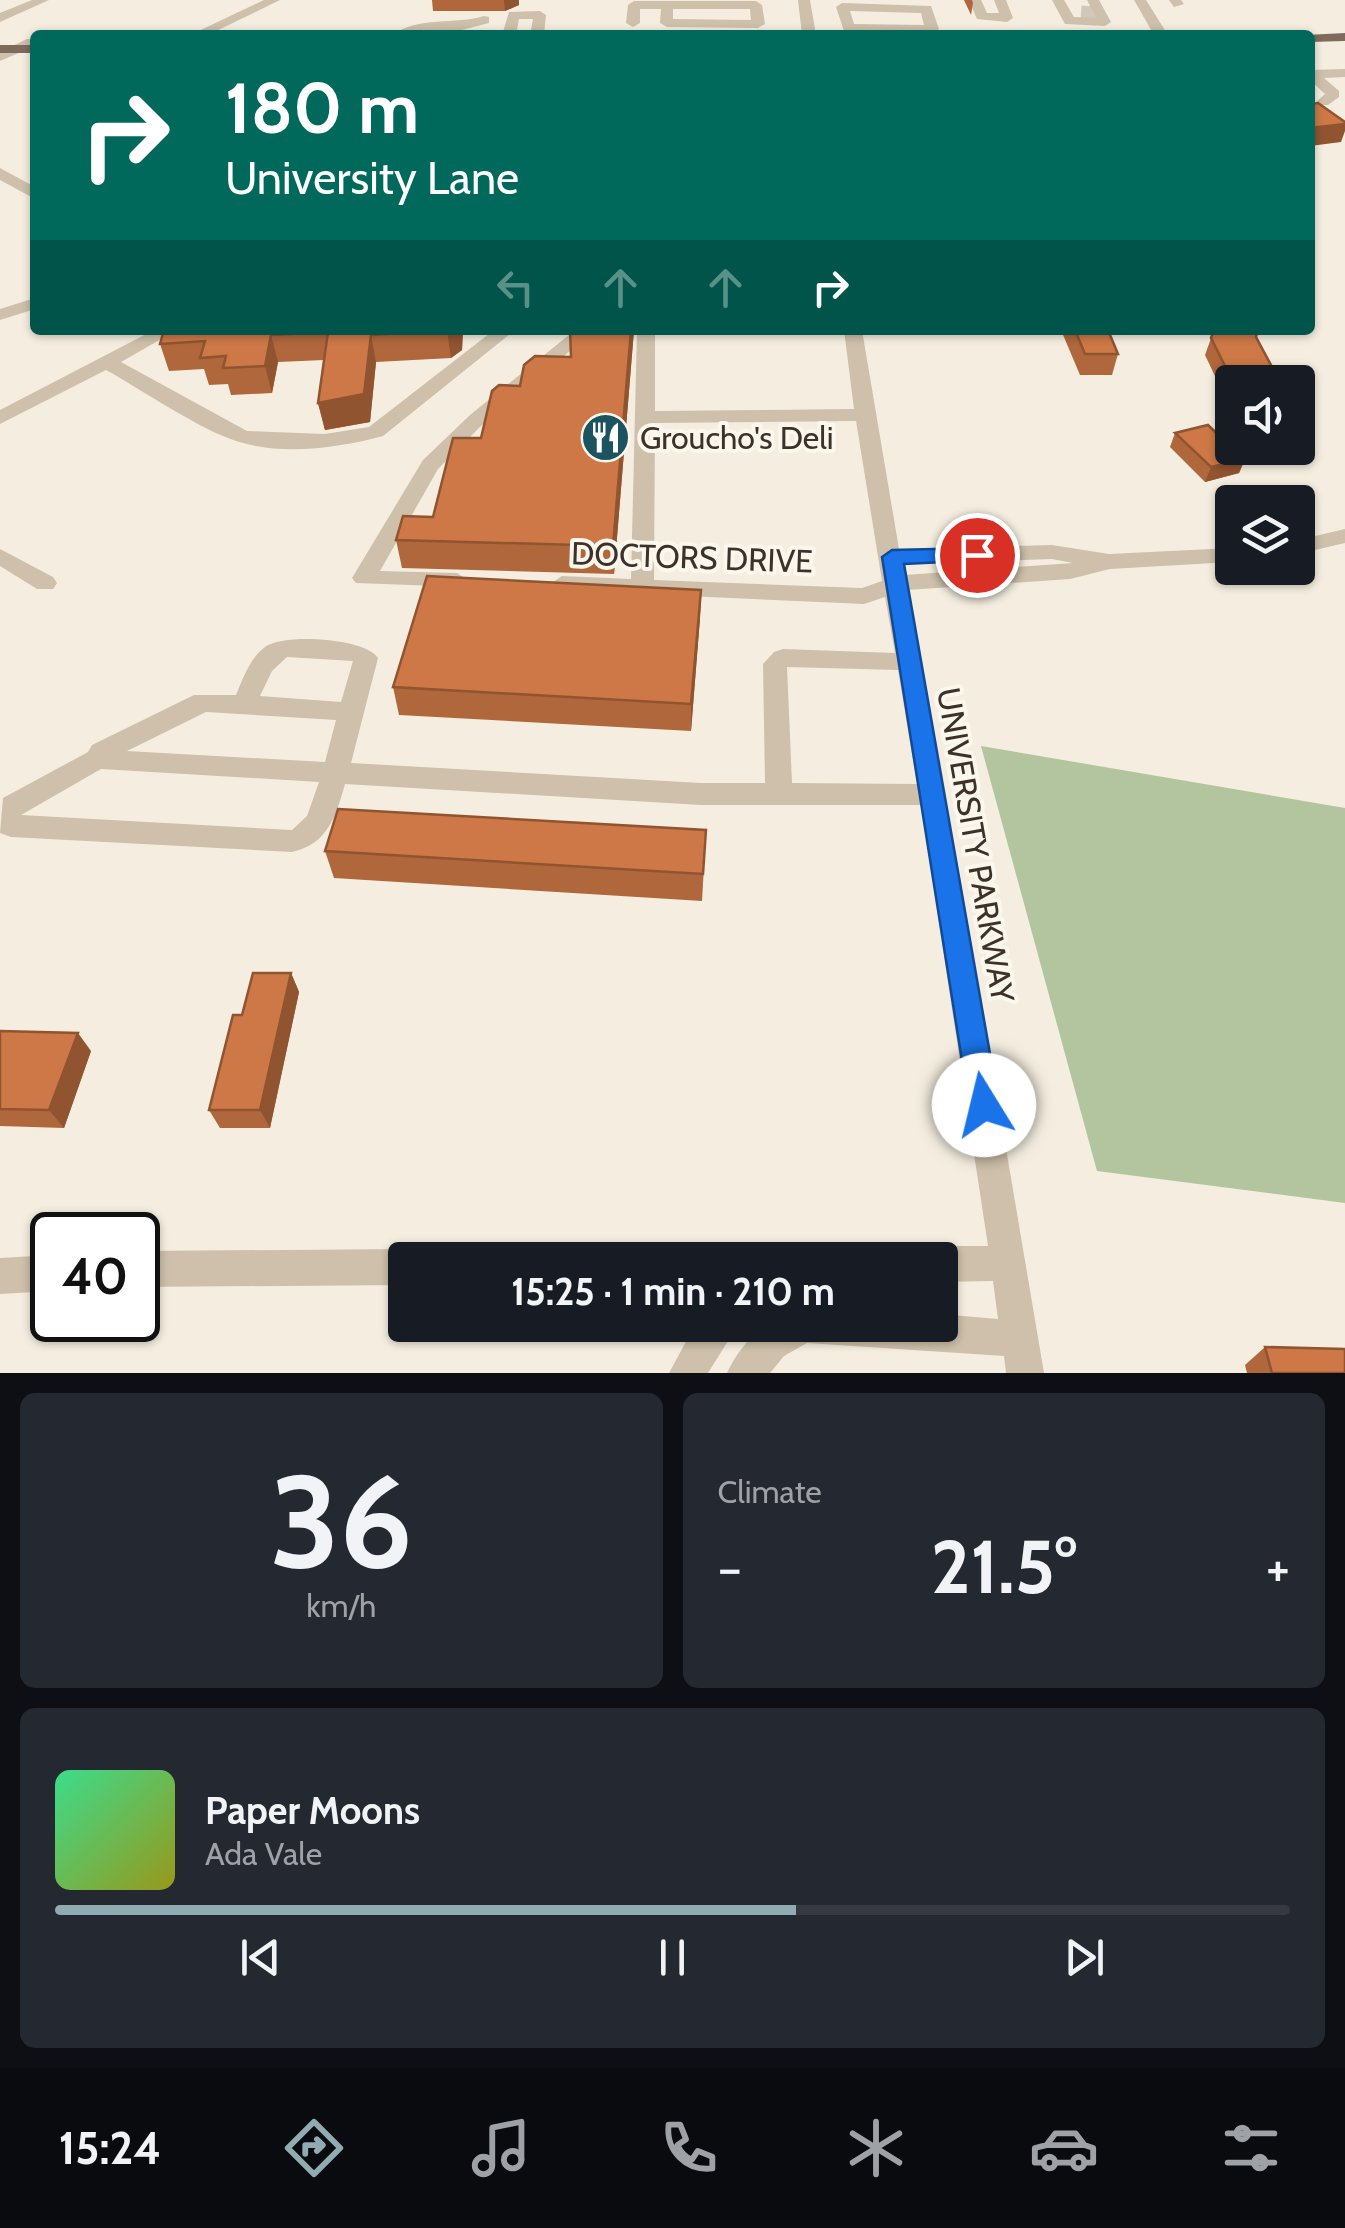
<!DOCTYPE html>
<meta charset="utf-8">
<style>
:root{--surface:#171b24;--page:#242831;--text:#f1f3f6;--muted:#9ea1a6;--line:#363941;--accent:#91abb2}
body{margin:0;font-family:Cabin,sans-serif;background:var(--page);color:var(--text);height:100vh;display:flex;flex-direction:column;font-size:38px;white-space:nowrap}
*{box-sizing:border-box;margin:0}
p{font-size:32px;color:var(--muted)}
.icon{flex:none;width:55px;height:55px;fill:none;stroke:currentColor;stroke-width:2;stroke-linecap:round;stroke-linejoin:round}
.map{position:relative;height:1373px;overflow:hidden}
.panel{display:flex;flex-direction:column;gap:20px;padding:20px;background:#0d0f14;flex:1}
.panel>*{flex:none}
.top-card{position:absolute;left:30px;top:30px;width:1285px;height:305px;border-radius:10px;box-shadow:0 2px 8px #0004;background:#00695c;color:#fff;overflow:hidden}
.buttons{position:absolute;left:1215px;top:365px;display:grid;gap:20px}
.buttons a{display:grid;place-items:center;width:100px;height:100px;border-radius:10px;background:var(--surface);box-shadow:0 2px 8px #0004;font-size:50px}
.speed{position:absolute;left:30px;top:1212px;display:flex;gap:20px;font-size:50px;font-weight:700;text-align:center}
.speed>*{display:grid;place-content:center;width:130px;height:130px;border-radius:50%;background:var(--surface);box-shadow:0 2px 8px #0004;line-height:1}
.speed .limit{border:5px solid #111;border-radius:15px;background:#fff;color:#111}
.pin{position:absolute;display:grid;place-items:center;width:85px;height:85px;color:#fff;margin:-42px;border:5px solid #fff;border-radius:50%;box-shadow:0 2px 10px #0007}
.me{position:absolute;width:110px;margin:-55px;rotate:351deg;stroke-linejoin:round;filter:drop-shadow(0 0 8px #0008)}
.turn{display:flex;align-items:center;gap:35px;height:210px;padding:0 30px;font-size:45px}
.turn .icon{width:130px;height:130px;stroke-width:2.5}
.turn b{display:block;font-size:70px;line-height:85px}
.lanes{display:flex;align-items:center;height:95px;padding:0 30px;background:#0003;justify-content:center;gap:50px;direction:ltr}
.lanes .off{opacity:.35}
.big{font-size:75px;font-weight:700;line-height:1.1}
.panel .widget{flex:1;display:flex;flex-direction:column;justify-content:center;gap:15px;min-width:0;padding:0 35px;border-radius:15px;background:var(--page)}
.panel .dial{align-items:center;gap:0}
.dial b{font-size:130px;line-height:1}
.song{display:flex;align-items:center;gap:30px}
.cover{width:120px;height:120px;border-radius:15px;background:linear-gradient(135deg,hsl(150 70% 55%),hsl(60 70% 35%))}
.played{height:10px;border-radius:5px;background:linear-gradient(90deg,var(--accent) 60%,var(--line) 60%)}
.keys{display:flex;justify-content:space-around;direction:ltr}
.heat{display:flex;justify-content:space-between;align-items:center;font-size:55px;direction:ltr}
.panel .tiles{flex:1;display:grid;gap:20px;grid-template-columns:1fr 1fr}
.widget:last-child{grid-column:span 2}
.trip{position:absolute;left:388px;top:1242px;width:570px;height:100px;border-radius:10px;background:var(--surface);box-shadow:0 2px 8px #0004;font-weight:700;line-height:100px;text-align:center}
.tab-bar{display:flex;height:160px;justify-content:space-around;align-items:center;background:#090b0e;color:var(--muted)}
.tab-bar .icon{width:70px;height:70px}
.tab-bar .selected{color:var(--accent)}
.tab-bar b{font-size:45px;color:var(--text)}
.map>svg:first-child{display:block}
.green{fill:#b3c59e}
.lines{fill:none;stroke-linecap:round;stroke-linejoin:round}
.minor-tunnel{stroke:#d0c8bc;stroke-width:15;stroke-dasharray:15 8;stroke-linecap:butt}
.minor{fill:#cec0aa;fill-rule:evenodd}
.major{fill:#7e6b5b;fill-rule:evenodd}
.wall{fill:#b0673c}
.shaded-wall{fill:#905431}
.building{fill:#cd7846;stroke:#905431;stroke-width:2.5}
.route{fill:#1a73e8;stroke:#114b97;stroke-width:2.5}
.labels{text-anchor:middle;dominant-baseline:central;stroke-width:8;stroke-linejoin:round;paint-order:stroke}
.poi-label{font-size:32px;fill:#3c322a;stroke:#fbf7ed;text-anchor:start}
.street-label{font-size:32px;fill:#3c322a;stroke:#fbf7ed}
</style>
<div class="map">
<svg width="1345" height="1373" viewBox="0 0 1345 1373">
<rect width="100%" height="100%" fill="#f5eee0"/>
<polygon class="green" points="981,746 1345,808 1345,1203 1097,1171"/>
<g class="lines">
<polyline class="minor-tunnel" points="1081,13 1096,14"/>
<g class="minor">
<polygon points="32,0 49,0 0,22 0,13"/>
<polygon points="264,0 280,0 208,35 190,35"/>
<polygon points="798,0 810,0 816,35 802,35"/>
<polygon points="969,0 981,0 987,13 999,13 994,0 1006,0 1013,18 1007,22 977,19"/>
<polygon points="1052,0 1064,0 1074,17 1096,18 1087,0 1099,0 1111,22 1105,26 1065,24"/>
<polygon points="1134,0 1146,0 1168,35 1154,35"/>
<polygon points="1169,0 1181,0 1184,4 1174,7"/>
<path d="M 634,1 L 756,1 L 762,5 L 765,24 L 758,28 L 667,27 L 660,23 L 661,9 L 640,9 L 640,23 L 633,27 L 626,23 L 628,5 ZM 673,9 L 750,9 L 751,20 L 673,19 Z"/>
<path d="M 842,3 L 931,6 L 939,29 L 932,33 L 844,31 L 836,7 ZM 850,11 L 921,13 L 924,25 L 854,24 Z"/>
<polygon points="540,11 546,15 544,35 530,35 533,19 519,19 516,35 502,35 509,12"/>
<path d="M 484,16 L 489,17 L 489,23 L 462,30 L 393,35 C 417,16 456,25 484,16 Z"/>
<polygon points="27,39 35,39 35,46 0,61 0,52"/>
<polygon points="1345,69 1345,77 1324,78 1339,91 1339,97 1328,105 1318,105 1316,102 1325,94 1310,80 1310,70"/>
<polygon points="0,168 35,187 35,199 0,180"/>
<polygon points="35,298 35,309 0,320 0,309"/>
<path d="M 154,330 L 177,330 L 121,362 L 247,431 L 325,434 L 369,427 L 494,330 L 515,330 L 383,436 C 338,448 282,456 236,441 C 197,428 144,391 106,370 L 0,424 L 0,410 Z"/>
<polygon points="575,330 595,330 484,423 438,469 380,571 457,573 469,581 465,587 356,583 352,578 423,460 470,415"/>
<path d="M 637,330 L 655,330 L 655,411 L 854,409 L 844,330 L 862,330 L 899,549 L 1052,545 L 1109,554 L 1232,548 L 1232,562 L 1110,569 L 1070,579 L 907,590 L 963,894 L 1044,1373 L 1006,1373 L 1004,1356 L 807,1343 L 784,1356 L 770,1373 L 727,1373 C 735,1355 750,1335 767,1325 L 940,1325 L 940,1314 L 998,1319 L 993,1281 L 940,1282 L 940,1260 L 924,1260 L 927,1251 L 940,1246 L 988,1246 L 921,805 L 701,805 L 345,784 C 336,816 328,844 292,852 L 11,837 L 0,833 L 3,798 L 88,752 L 92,745 L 194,695 L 236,695 C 243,678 250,658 265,647 C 284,633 365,638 378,658 L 351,763 L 701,783 L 765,783 L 763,664 L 774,652 L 783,649 L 895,653 L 885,597 L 864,604 L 554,590 L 550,584 L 562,576 L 631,579 ZM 856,421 L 882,581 L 862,588 L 654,580 L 655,423 ZM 1052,559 L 1073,563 L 904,575 L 902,564 ZM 287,657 L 353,661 L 341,702 L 260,696 L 272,671 ZM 787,667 L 898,670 L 917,784 L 792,783 ZM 206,712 L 336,720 L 325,762 L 127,751 ZM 101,769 L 319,782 L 307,816 L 292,830 L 21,815 Z"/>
<polygon points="1345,529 1345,543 1298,554 1298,540"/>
<polygon points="0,549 53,577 57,583 53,589 37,589 0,566"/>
<polygon points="405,1249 418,1254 420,1260 405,1260 405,1285 138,1287 138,1251"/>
<polygon points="52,1255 52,1291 0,1294 0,1258"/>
<polygon points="695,1325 738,1325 708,1373 669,1373"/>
</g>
<g class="major">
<polygon points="1345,33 1345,41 1310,42 1310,35 1306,35"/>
<rect x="0" y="45" width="35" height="8"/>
</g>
</g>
<g class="wall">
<polygon points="432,0 519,0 519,5 505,11 433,11"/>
<polygon points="964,0 972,0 973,3 971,15"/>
<polygon points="164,330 463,330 462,350 451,358 376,362 370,422 325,430 318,403 324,360 278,362 272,393 231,395 228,384 209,385 204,369 169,371 160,344"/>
<polygon points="634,330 614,574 402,568 396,540 433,517 481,438 520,386 571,357"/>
<polygon points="1061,330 1108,330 1118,354 1112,375 1080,375"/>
<polygon points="1214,330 1256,337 1280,382 1232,382 1232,412 1205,355"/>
<polygon points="1175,433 1245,459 1239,473 1205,482 1170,447"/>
<polygon points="701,590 700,618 691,731 399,715 393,687"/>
<polygon points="706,830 702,901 334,878 325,851"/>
<polygon points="291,973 299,992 270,1128 220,1128 209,1110 242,1015"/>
<polygon points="0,1031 91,1051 64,1128 0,1126"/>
<polygon points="1265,1347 1345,1373 1247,1373 1245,1365"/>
</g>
<g class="shaded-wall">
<polygon points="504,0 519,0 519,5 505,11"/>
<polygon points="1345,124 1345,131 1341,142 1310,146 1310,128"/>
<polygon points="449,330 463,330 462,350 451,358 447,331"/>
<polygon points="631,330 634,330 614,574 613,546"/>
<polygon points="271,335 278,362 272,393 265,366"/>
<polygon points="371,335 376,362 370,422 325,430 318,403"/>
<polygon points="1245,459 1239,473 1205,482 1211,467"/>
<polygon points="701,590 700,618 691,731 691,704"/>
<polygon points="291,973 299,992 270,1128 260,1110"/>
<polygon points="78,1033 91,1051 64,1128 49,1110"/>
</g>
<g class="building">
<polygon points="1318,103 1345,122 1345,124 1310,128 1310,104"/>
<polygon points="164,330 449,330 371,335 364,394 318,403 328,332 271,335 265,366 223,368 226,356 200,358 205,341 160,344"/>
<polygon points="570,330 631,330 613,546 396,540 403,516 433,517 453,438 481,438 492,391 499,385 520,386 524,365 535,356 571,357"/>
<polygon points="1075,330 1108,330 1118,354 1085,354"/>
<polygon points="1214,330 1258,330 1256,337 1280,382 1233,382 1211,338"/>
<polygon points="1208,425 1232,448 1245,459 1211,467 1175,433"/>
<polygon points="427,576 701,590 691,704 393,687"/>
<polygon points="338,809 706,830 703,874 325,851"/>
<polygon points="253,973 291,973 260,1110 209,1110 233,1015 242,1015"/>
<polygon points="0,1031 78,1033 49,1110 0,1109"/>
<polygon points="1265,1347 1345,1349 1345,1373 1272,1373"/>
</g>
<polygon class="route" points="977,548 988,555 985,560 904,564 999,1105 994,1115 984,1119 973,1115 969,1105 882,557 892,550"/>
<defs>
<symbol id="restaurant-disc" viewBox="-11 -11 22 22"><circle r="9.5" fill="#1c5360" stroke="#fbf7ed"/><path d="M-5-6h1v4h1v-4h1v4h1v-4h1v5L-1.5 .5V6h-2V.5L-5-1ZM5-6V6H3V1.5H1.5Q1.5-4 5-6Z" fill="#fff"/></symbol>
</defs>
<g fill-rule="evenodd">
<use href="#restaurant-disc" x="578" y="410" width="55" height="55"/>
</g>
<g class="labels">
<g class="poi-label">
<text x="640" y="437">Groucho's Deli</text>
</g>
<g class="street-label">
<text transform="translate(692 557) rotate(2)">DOCTORS DRIVE</text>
<text transform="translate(976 845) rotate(80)">UNIVERSITY PARKWAY</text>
</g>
</g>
</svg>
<div class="buttons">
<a><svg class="icon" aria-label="sound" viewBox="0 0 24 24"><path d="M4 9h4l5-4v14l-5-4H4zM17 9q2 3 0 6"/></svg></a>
<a><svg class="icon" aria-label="layers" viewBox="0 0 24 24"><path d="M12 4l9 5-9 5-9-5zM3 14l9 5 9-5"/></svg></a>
</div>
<div class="speed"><div class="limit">40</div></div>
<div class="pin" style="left:977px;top:555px;background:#d93025"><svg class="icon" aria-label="arrive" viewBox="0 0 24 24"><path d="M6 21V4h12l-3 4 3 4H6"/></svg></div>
<svg class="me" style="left:984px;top:1105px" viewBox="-20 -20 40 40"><circle r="19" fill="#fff"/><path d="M0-13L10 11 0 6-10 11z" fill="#1a73e8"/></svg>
<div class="trip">15:25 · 1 min · 210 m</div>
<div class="top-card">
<div class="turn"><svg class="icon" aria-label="right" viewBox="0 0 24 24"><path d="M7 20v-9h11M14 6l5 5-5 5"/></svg><div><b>180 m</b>University Lane</div></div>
<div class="lanes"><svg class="icon off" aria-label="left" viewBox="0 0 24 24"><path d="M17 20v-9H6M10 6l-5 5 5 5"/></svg><svg class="icon off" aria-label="ahead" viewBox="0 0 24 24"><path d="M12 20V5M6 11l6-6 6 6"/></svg><svg class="icon off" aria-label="ahead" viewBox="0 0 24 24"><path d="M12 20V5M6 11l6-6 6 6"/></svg><svg class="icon" aria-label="right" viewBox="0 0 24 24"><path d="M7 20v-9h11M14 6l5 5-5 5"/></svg></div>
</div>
</div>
<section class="panel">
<div class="tiles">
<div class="widget dial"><b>36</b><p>km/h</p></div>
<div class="widget"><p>Climate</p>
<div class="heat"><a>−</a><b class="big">21.5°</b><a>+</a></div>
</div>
<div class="widget">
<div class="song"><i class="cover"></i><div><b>Paper Moons</b><p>Ada Vale</p></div></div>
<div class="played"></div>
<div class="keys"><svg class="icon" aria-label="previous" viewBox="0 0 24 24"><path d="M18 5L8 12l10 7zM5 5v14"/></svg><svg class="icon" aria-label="pause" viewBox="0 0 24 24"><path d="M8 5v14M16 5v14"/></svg><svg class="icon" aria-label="next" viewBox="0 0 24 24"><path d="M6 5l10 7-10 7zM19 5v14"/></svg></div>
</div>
</div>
</section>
<nav class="tab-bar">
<b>15:24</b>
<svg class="icon selected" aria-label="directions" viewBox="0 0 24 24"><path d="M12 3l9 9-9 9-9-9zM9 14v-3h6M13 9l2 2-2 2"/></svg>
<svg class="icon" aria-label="music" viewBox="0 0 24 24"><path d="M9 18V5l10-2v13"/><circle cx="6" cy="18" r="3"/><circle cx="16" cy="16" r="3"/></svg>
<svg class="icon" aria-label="phone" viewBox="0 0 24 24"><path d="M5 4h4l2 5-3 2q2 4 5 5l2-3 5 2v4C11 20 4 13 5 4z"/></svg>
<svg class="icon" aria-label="climate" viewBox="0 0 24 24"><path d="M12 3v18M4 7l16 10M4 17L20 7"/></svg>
<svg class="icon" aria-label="car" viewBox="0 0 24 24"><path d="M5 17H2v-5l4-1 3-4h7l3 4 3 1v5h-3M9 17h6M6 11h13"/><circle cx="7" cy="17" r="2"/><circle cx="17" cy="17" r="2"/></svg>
<svg class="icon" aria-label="filters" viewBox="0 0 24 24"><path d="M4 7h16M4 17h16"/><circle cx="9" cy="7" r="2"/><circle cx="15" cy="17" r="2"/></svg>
</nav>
